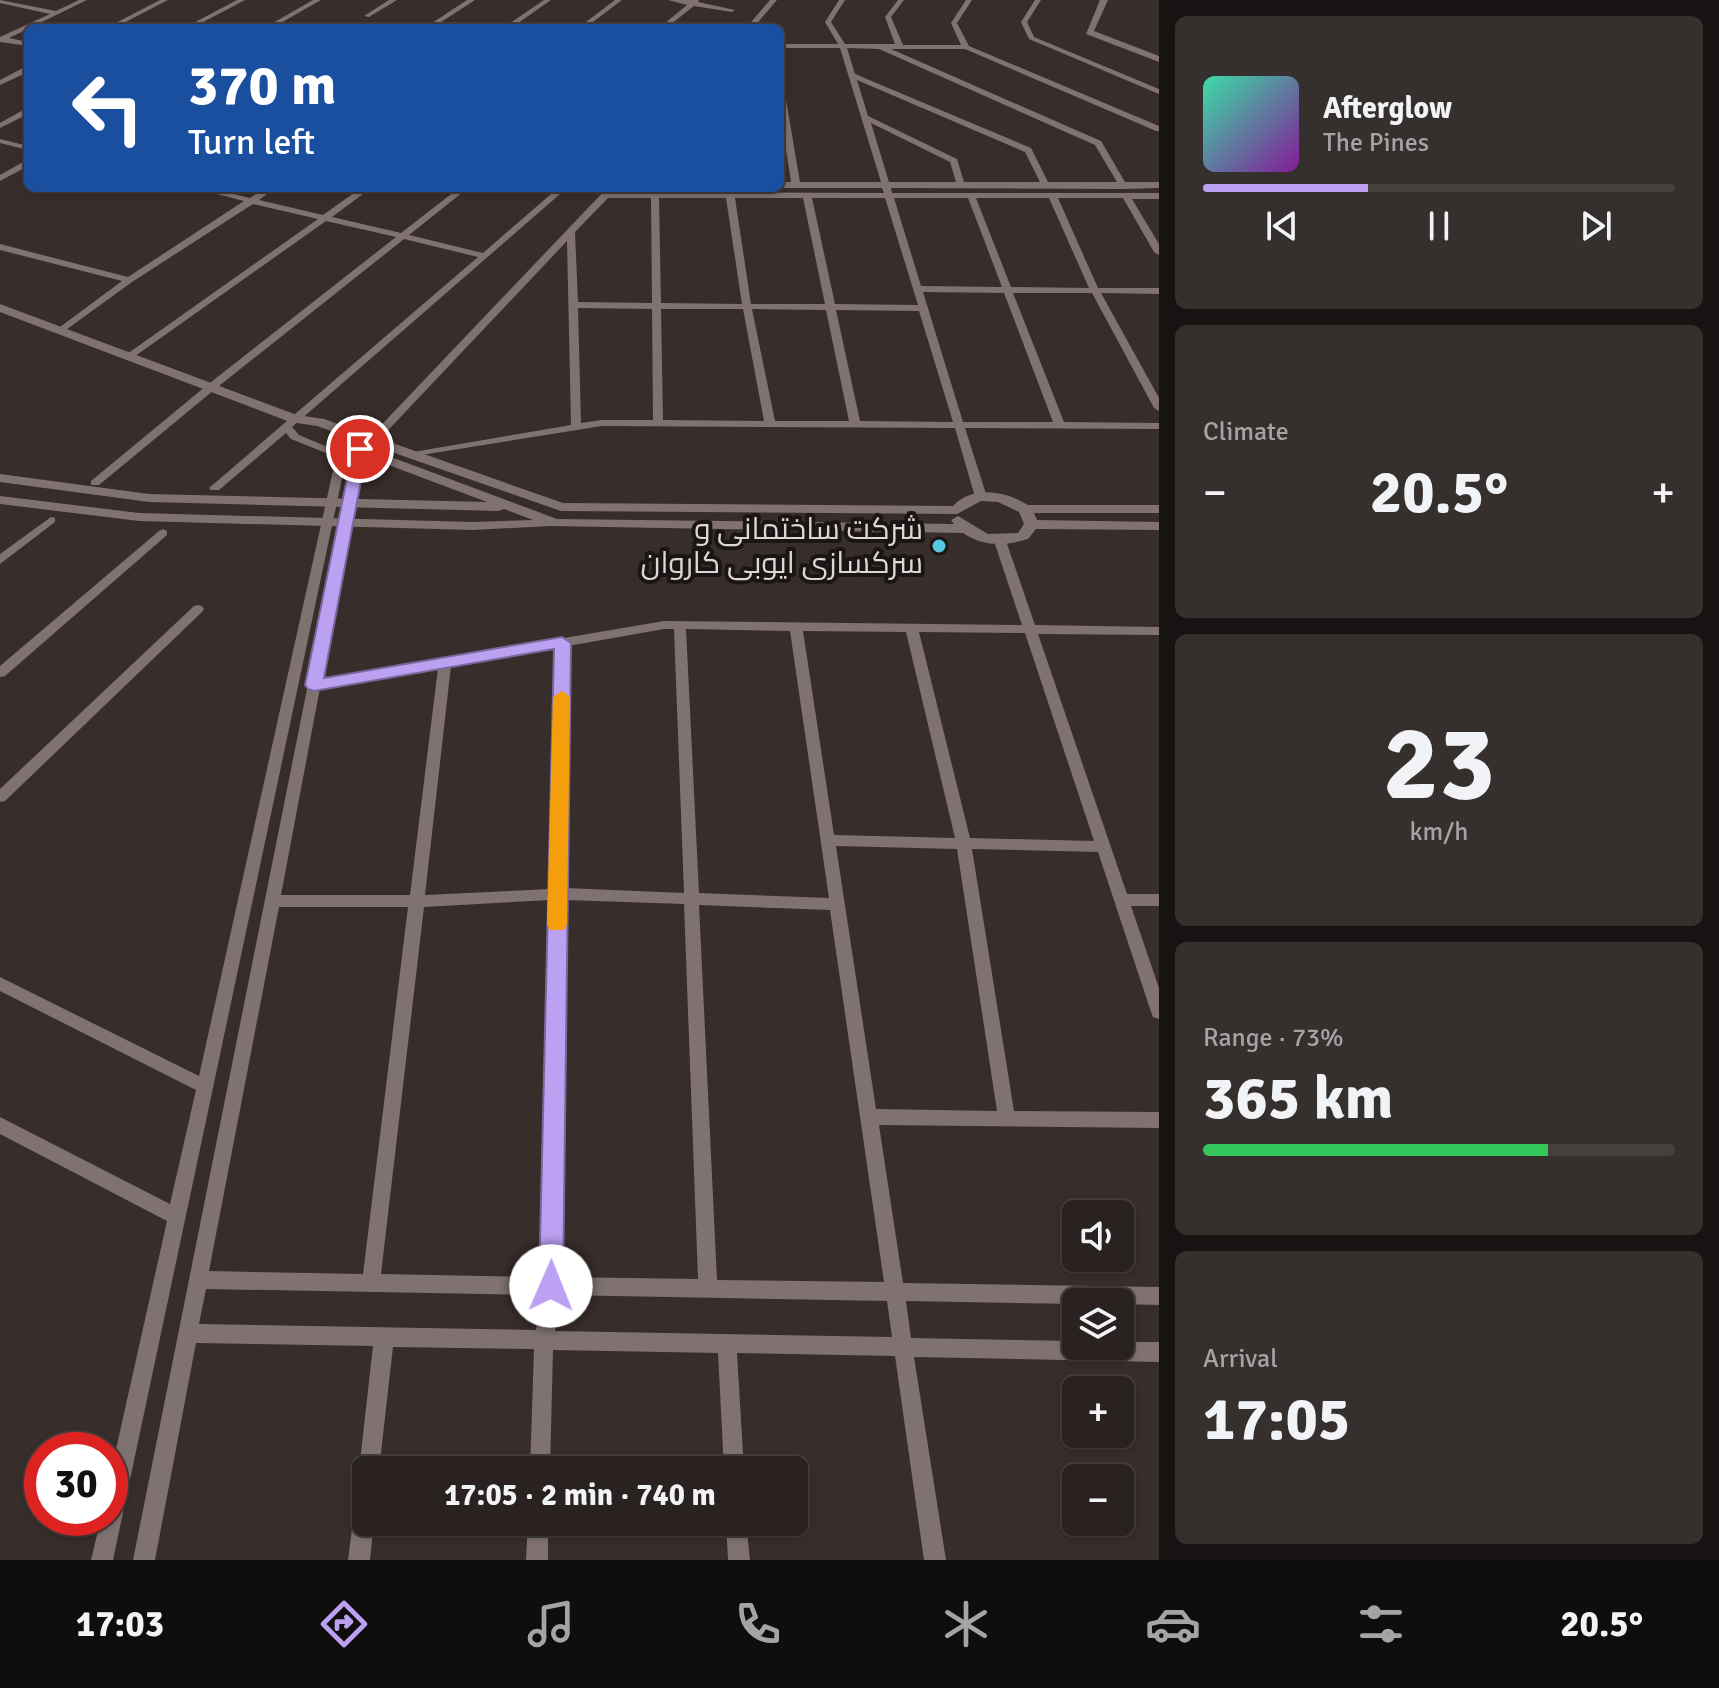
<!DOCTYPE html>
<meta charset="utf-8">
<style>
:root{--surface:#292220;--page:#352f2d;--text:#f1f3f6;--muted:#a5a4a5;--line:#453f3e;--accent:#bca0f2}
body{margin:0;font-family:Signika,Cairo,sans-serif;background:var(--page);color:var(--text);height:100vh;display:flex;flex-direction:column;font-size:30px;white-space:nowrap}
*{box-sizing:border-box;margin:0}
p{font-size:26px;color:var(--muted)}
.icon{flex:none;width:44px;height:44px;fill:none;stroke:currentColor;stroke-width:2;stroke-linecap:round;stroke-linejoin:round}
.map{position:relative;flex:1;overflow:hidden}
.details{display:flex;flex-direction:column;gap:16px;padding:16px;background:#171312;width:560px}
.details>*{flex:none}
.top-card{position:absolute;left:24px;top:24px;width:760px;height:168px;border-radius:12px;box-shadow:0 2px 6px #0004,0 0 0 2px var(--line);background:#1a4fa0;color:#fff;overflow:hidden}
.controls{position:absolute;left:1062px;top:1200px;display:grid;gap:16px}
.controls a{display:grid;place-items:center;width:72px;height:72px;border-radius:12px;background:var(--surface);box-shadow:0 2px 6px #0004,0 0 0 2px var(--line);font-size:40px}
.speed{position:absolute;left:24px;top:1432px;display:flex;gap:16px;font-size:40px;font-weight:700;text-align:center}
.speed>*{display:grid;place-content:center;width:104px;height:104px;border-radius:50%;background:var(--surface);box-shadow:0 2px 6px #0004,0 0 0 2px var(--line);line-height:1}
.speed .limit{border:12px solid #d22;background:#fff;color:#111}
.pin{position:absolute;display:grid;place-items:center;width:68px;height:68px;color:#fff;margin:-34px;border:4px solid #fff;border-radius:50%;box-shadow:0 2px 8px #0007}
.me{position:absolute;width:88px;margin:-44px;rotate:1deg;stroke-linejoin:round;filter:drop-shadow(0 0 6px #0008)}
.turn{display:flex;align-items:center;gap:28px;height:168px;padding:0 32px;font-size:36px}
.turn .icon{width:104px;height:104px;stroke-width:2.5}
.turn b{display:block;font-size:56px;line-height:68px}
.big{font-size:60px;font-weight:700;line-height:1.1}
.details .card{flex:1;display:flex;flex-direction:column;justify-content:center;gap:12px;min-width:0;padding:0 28px;border-radius:12px;background:var(--page)}
.details .dial{align-items:center;gap:0}
.dial b{font-size:104px;line-height:1}
.song{display:flex;align-items:center;gap:24px}
.cover{width:96px;height:96px;border-radius:12px;background:linear-gradient(135deg,hsl(160 70% 55%),hsl(290 70% 35%))}
.played{height:8px;border-radius:4px;background:linear-gradient(90deg,var(--accent) 35%,var(--line) 35%)}
.keys{display:flex;justify-content:space-around;direction:ltr}
.heat{display:flex;justify-content:space-between;align-items:center;font-size:44px;direction:ltr}
.charge{height:12px;border-radius:6px;background:linear-gradient(90deg,#34c759 73%,var(--line) 0)}
.trip{position:absolute;left:352px;top:1456px;width:456px;height:80px;border-radius:12px;background:var(--surface);box-shadow:0 2px 6px #0004,0 0 0 2px var(--line);font-weight:700;line-height:80px;text-align:center}
.tab-bar{display:flex;height:128px;justify-content:space-around;align-items:center;background:#100e0d;color:var(--muted)}
.tab-bar .icon{width:56px;height:56px}
.tab-bar .on{color:var(--accent)}
.tab-bar b{font-size:36px;color:var(--text)}
main{display:flex;flex:1;min-height:0}
.map>svg:first-child{display:block}
.lines{fill:none;stroke-linecap:round;stroke-linejoin:round}
.minor{fill:#7f7270;fill-rule:evenodd}
.tertiary{fill:#7f7270;fill-rule:evenodd}
.route{fill:#bca0f2;stroke:#7a689d;stroke-width:2}
.slow{fill:#f59e0b}
.poi-dot{fill:#56c9e1;stroke:#1b1615;stroke-width:3}
.labels{text-anchor:middle;dominant-baseline:central;stroke-width:8;stroke-linejoin:round;paint-order:stroke}
.poi-label{font-size:30px;fill:#ded7d5;stroke:#1b1615;text-anchor:end}
</style>
<main>
<div class="map">
<svg width="1159" height="1560" viewBox="0 0 1159 1560">
<rect width="100%" height="100%" fill="#372d2a"/>
<g class="lines">
<g class="minor">
<polygon points="0,0 56,11 79,0 87,0 9,38 28,42 28,46 0,42 0,37 50,14 0,3"/>
<polygon points="160,0 168,0 114,28 106,28"/>
<polygon points="237,0 245,0 192,28 184,28"/>
<polygon points="313,0 321,0 272,28 264,28"/>
<polygon points="389,0 397,0 369,17 364,16"/>
<polygon points="467,0 475,0 432,28 426,27"/>
<polygon points="544,0 551,0 511,28 503,28"/>
<polygon points="615,0 622,0 585,28 578,28"/>
<polygon points="668,0 699,0 698,2 735,10 732,12 694,6 666,28 659,28 687,5"/>
<polygon points="770,0 777,0 753,28 746,28"/>
<path d="M 839,0 L 845,0 L 831,22 L 845,44 L 895,44 L 885,17 L 898,0 L 904,0 L 891,17 L 903,45 L 961,45 L 951,23 L 966,0 L 972,0 L 957,23 L 969,46 L 1159,126 L 1159,131 L 1156,131 L 965,49 L 891,49 L 1101,141 L 1125,182 L 1159,182 L 1159,188 L 1123,189 L 891,188 L 892,193 L 1159,193 L 1159,199 L 1132,199 L 1159,244 L 1159,255 L 1154,252 L 1123,198 L 1058,198 L 1098,288 L 1159,288 L 1159,294 L 1101,293 L 1159,398 L 1159,411 L 1154,408 L 1092,293 L 1013,293 L 1064,422 L 1159,423 L 1159,429 L 965,428 L 987,497 L 981,500 L 975,497 L 955,428 L 602,426 L 409,457 L 409,453 L 413,452 L 571,425 L 567,241 L 376,443 L 368,443 L 368,439 L 607,188 L 616,188 L 612,192 L 884,193 L 882,188 L 780,188 L 780,182 L 791,182 L 780,111 L 780,86 L 784,88 L 800,182 L 881,182 L 840,48 L 780,48 L 780,44 L 838,44 L 825,22 ZM 847,48 L 879,49 L 1095,145 L 1117,182 L 1048,182 L 1031,148 L 855,74 ZM 857,80 L 1025,152 L 1040,182 L 964,182 L 957,159 L 868,116 ZM 871,123 L 950,162 L 956,182 L 889,182 ZM 608,198 L 651,198 L 652,303 L 578,302 L 575,232 ZM 659,198 L 726,198 L 742,304 L 661,303 ZM 735,198 L 803,198 L 825,304 L 751,304 ZM 812,198 L 885,198 L 918,305 L 835,304 ZM 894,198 L 968,198 L 1002,287 L 921,286 ZM 976,198 L 1049,198 L 1089,288 L 1011,287 ZM 923,292 L 1004,293 L 1053,422 L 963,422 ZM 578,308 L 652,309 L 653,420 L 602,420 L 581,423 ZM 661,309 L 743,309 L 764,421 L 663,420 ZM 752,309 L 826,310 L 849,421 L 775,421 ZM 836,310 L 919,311 L 953,422 L 860,421 Z"/>
<polygon points="1035,0 1041,0 1027,22 1034,37 1159,89 1159,94 1029,39 1021,22"/>
<polygon points="25,67 28,67 28,72 0,85 0,80"/>
<polygon points="25,109 28,109 28,114 0,128 0,123"/>
<polygon points="0,139 28,146 28,150 0,143"/>
<polygon points="25,161 28,161 28,166 0,181 0,175"/>
<polygon points="194,188 209,188 250,198 265,188 275,188 259,200 323,215 361,188 371,188 332,217 401,233 459,188 468,188 409,235 483,253 558,188 567,188 292,427 299,435 347,455 113,1560 91,1560 101,1518 110,1518 110,1476 167,1221 0,1134 0,1117 170,1204 196,1090 0,991 0,977 199,1076 336,457 291,439 286,433 219,490 211,490 209,488 478,257 404,239 214,390 99,485 91,485 91,481 206,386 396,237 326,221 131,359 126,356 127,354 318,219 253,204 132,282 63,332 60,331 60,327 122,281 0,250 0,244 128,277 244,201"/>
<path d="M 360,446 L 365,449 L 322,679 L 664,621 L 1022,625 L 994,541 L 1000,537 L 1006,541 L 1035,625 L 1159,627 L 1159,635 L 1038,634 L 1127,894 L 1159,894 L 1159,906 L 1131,906 L 1159,988 L 1159,1019 L 1153,1017 L 1151,1012 L 1098,852 L 972,849 L 1014,1111 L 1159,1112 L 1159,1128 L 879,1125 L 903,1283 L 1159,1287 L 1159,1305 L 1120,1304 L 1120,1302 L 1076,1304 L 906,1301 L 911,1338 L 1076,1341 L 1076,1346 L 1120,1346 L 1120,1342 L 1159,1342 L 1159,1362 L 914,1357 L 946,1560 L 924,1560 L 895,1356 L 737,1353 L 744,1470 L 724,1470 L 718,1353 L 553,1350 L 550,1470 L 530,1470 L 534,1349 L 393,1347 L 379,1470 L 366,1470 L 366,1479 L 362,1477 L 359,1470 L 373,1346 L 196,1343 L 155,1560 L 133,1560 L 355,449 ZM 664,629 L 674,629 L 684,893 L 565,888 L 568,646 ZM 686,629 L 790,631 L 829,898 L 699,893 ZM 803,631 L 906,632 L 955,838 L 834,835 ZM 919,632 L 1025,633 L 1094,841 L 970,838 ZM 556,648 L 550,889 L 425,895 L 451,666 ZM 438,668 L 410,895 L 281,895 L 320,688 ZM 836,846 L 957,849 L 997,1111 L 876,1109 ZM 550,900 L 542,1277 L 381,1274 L 424,907 ZM 565,900 L 684,904 L 698,1279 L 560,1277 ZM 699,905 L 830,910 L 884,1282 L 717,1280 ZM 279,907 L 408,907 L 363,1274 L 209,1271 ZM 206,1289 L 540,1295 L 536,1330 L 199,1324 ZM 559,1295 L 887,1301 L 892,1337 L 555,1331 Z"/>
<polygon points="51,517 55,518 55,522 0,564 0,554"/>
<polygon points="163,529 167,531 167,535 5,676 0,677 0,666 159,531"/>
<polygon points="198,605 202,606 204,609 202,612 5,801 0,802 0,789 194,606"/>
<polygon points="366,1487 366,1522 374,1522 370,1560 348,1560 356,1497 359,1490"/>
<polygon points="528,1522 548,1522 548,1560 526,1560"/>
<polygon points="726,1522 746,1522 750,1560 728,1560"/>
</g>
<g class="tertiary">
<polygon points="1100,0 1108,0 1094,31 1159,56 1159,62 1086,34"/>
<path d="M 0,304 L 297,415 L 324,419 L 563,503 L 953,506 C 973,485 1005,491 1028,505 L 1159,505 L 1159,513 L 1034,513 L 1037,520 L 1159,522 L 1159,530 L 1036,529 L 1028,539 C 1005,546 984,547 963,533 L 550,526 L 473,530 L 139,521 L 0,504 L 0,496 L 139,513 L 473,522 L 533,520 L 504,509 L 498,511 L 149,502 L 0,482 L 0,474 L 149,494 L 487,502 L 346,449 L 346,443 L 351,442 L 557,519 L 954,524 L 951,520 L 958,516 L 988,534 L 1018,533 L 1024,524 L 1019,512 L 998,502 L 981,501 L 957,514 L 561,511 L 317,426 L 290,422 L 0,312 Z"/>
</g>
</g>
<polygon class="route" points="360,445 367,449 324,678 562,637 571,643 563,1286 560,1294 551,1298 542,1294 539,1286 554,649 314,691 308,689 305,685 353,449"/>
<polygon class="slow" points="562,691 570,697 567,924 564,930 550,930 547,924 553,697"/>
<circle class="poi-dot" cx="939" cy="546" r="8"/>
<g class="labels">
<g class="poi-label">
<text x="923" y="529">شرکت ساختمانی و<tspan x="923" dy="34">سرکسازی ایوبی کاروان</tspan></text>
</g>
</g>
</svg>
<div class="controls">
<a><svg class="icon" aria-label="sound" viewBox="0 0 24 24"><path d="M4 9h4l5-4v14l-5-4H4zM17 9q2 3 0 6"/></svg></a>
<a><svg class="icon" aria-label="layers" viewBox="0 0 24 24"><path d="M12 4l9 5-9 5-9-5zM3 14l9 5 9-5"/></svg></a>
<a>+</a>
<a>−</a>
</div>
<div class="speed"><div class="limit">30</div></div>
<div class="pin" style="left:360px;top:449px;background:#d93025"><svg class="icon" aria-label="arrive" viewBox="0 0 24 24"><path d="M6 21V4h12l-3 4 3 4H6"/></svg></div>
<svg class="me" style="left:551px;top:1286px" viewBox="-20 -20 40 40"><circle r="19" fill="#fff"/><path d="M0-13L10 11 0 6-10 11z" fill="#bca0f2"/></svg>
<div class="trip">17:05 · 2 min · 740 m</div>
<div class="top-card">
<div class="turn"><svg class="icon" aria-label="left" viewBox="0 0 24 24"><path d="M17 20v-9H6M10 6l-5 5 5 5"/></svg><div><b>370 m</b>Turn left</div></div>
</div>
</div>
<section class="details">
<div class="card">
<div class="song"><i class="cover"></i><div><b>Afterglow</b><p>The Pines</p></div></div>
<div class="played"></div>
<div class="keys"><svg class="icon" aria-label="previous" viewBox="0 0 24 24"><path d="M18 5L8 12l10 7zM5 5v14"/></svg><svg class="icon" aria-label="pause" viewBox="0 0 24 24"><path d="M8 5v14M16 5v14"/></svg><svg class="icon" aria-label="next" viewBox="0 0 24 24"><path d="M6 5l10 7-10 7zM19 5v14"/></svg></div>
</div>
<div class="card"><p>Climate</p>
<div class="heat"><a>−</a><b class="big">20.5°</b><a>+</a></div>
</div>
<div class="card dial"><b>23</b><p>km/h</p></div>
<div class="card"><p>Range · 73%</p><b class="big">365 km</b><div class="charge"></div></div>
<div class="card"><p>Arrival</p><b class="big">17:05</b></div>
</section>
</main>
<nav class="tab-bar">
<b>17:03</b>
<svg class="icon on" aria-label="directions" viewBox="0 0 24 24"><path d="M12 3l9 9-9 9-9-9zM9 14v-3h6M13 9l2 2-2 2"/></svg>
<svg class="icon" aria-label="music" viewBox="0 0 24 24"><path d="M9 18V5l10-2v13"/><circle cx="6" cy="18" r="3"/><circle cx="16" cy="16" r="3"/></svg>
<svg class="icon" aria-label="phone" viewBox="0 0 24 24"><path d="M5 4h4l2 5-3 2q2 4 5 5l2-3 5 2v4C11 20 4 13 5 4z"/></svg>
<svg class="icon" aria-label="climate" viewBox="0 0 24 24"><path d="M12 3v18M4 7l16 10M4 17L20 7"/></svg>
<svg class="icon" aria-label="car" viewBox="0 0 24 24"><path d="M5 17H2v-5l4-1 3-4h7l3 4 3 1v5h-3M9 17h6M6 11h13"/><circle cx="7" cy="17" r="2"/><circle cx="17" cy="17" r="2"/></svg>
<svg class="icon" aria-label="filters" viewBox="0 0 24 24"><path d="M4 7h16M4 17h16"/><circle cx="9" cy="7" r="2"/><circle cx="15" cy="17" r="2"/></svg>
<b>20.5°</b>
</nav>
